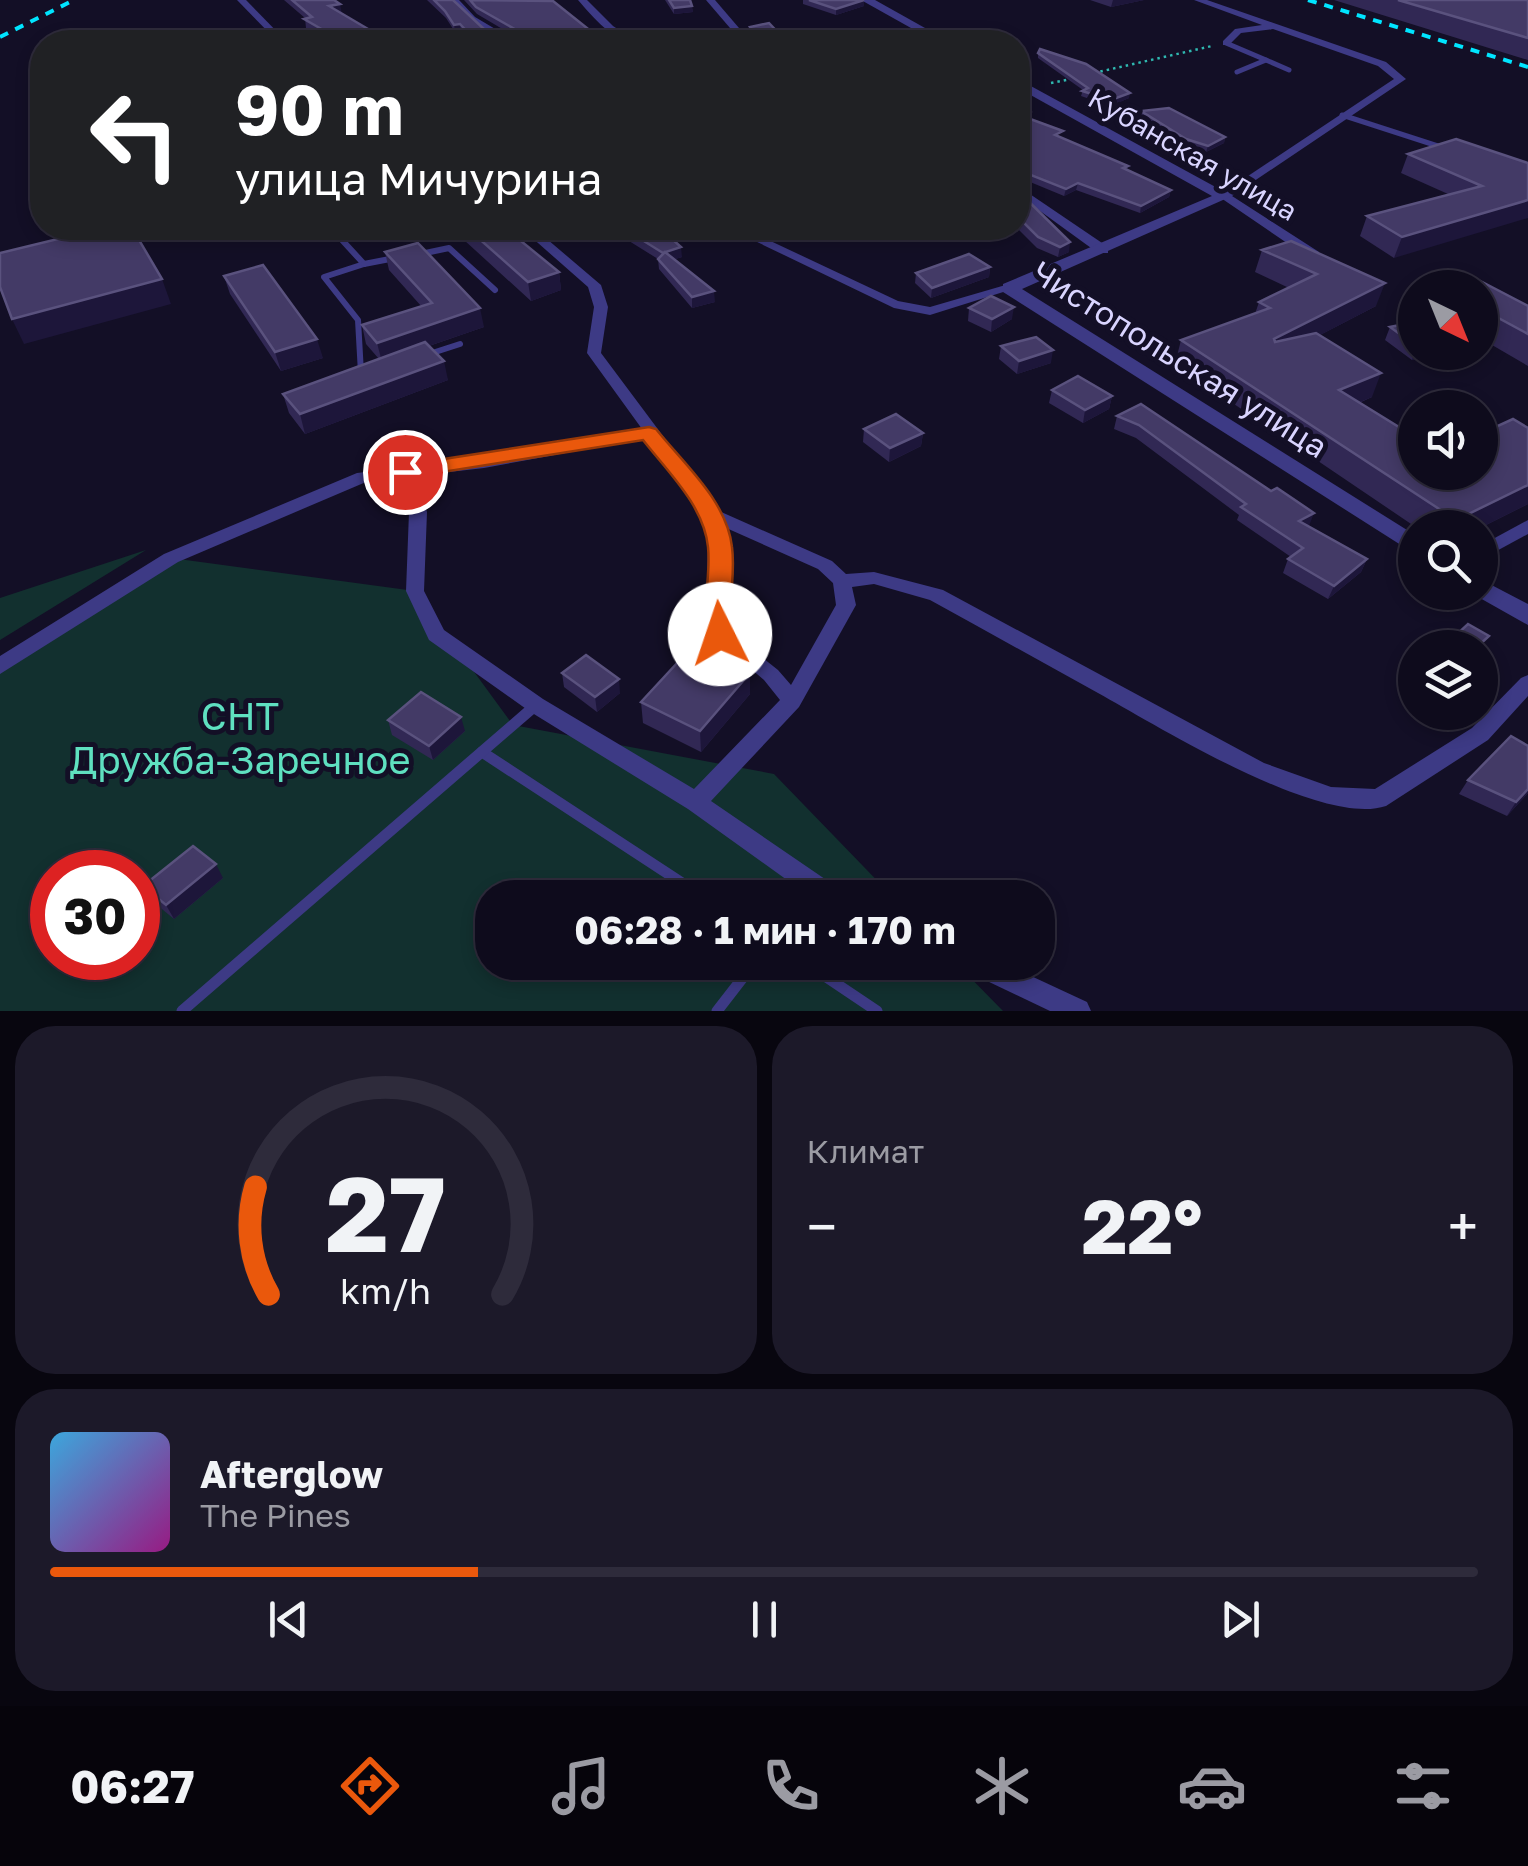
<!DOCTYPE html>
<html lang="ru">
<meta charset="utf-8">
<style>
:root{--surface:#0e0b1c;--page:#1c1929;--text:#f1f3f6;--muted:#9b9ba3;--line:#2e2b3b;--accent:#ea580c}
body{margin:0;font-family:"Golos Text",sans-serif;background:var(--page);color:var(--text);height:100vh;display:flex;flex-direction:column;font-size:38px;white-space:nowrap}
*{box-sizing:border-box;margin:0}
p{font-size:32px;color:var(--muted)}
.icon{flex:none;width:55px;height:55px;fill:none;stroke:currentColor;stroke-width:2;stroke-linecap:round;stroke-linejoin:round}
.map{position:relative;height:1011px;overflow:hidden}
.drawer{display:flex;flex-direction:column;gap:15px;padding:15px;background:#08060f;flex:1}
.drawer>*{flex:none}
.guide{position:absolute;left:30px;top:30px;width:1000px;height:210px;border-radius:40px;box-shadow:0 5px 15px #0003,0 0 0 2px var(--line);background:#202124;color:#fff;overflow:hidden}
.needle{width:65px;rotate:137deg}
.controls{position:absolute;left:1398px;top:270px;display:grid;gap:20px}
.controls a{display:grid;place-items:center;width:100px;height:100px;border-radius:50%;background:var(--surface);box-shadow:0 5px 15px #0003,0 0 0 2px var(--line);font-size:50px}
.speed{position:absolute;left:30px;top:850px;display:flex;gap:20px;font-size:50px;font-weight:700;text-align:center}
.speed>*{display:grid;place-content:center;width:130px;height:130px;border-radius:50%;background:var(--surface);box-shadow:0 5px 15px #0003,0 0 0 2px var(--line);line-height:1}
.speed .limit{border:15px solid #d22;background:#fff;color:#111}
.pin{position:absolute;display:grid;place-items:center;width:85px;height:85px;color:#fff;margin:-42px;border:5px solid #fff;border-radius:50%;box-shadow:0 2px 10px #0007}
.me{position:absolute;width:110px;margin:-55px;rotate:356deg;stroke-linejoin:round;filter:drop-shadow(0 0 8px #0008)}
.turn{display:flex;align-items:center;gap:35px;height:210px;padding:0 40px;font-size:45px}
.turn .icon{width:130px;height:130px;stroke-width:2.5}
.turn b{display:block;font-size:70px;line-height:85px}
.big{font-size:75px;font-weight:700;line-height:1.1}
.drawer .widget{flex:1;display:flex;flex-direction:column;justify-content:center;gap:15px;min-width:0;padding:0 35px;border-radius:40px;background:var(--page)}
.drawer .dial{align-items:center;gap:0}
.dial svg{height:260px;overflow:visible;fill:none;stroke:var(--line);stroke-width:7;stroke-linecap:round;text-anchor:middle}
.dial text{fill:var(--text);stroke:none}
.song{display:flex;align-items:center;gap:30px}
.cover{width:120px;height:120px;border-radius:15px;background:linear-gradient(135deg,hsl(200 70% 55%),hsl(310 70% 35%))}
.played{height:10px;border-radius:5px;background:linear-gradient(90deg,var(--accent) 30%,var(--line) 30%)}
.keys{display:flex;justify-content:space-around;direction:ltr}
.heat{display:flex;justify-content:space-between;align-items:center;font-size:55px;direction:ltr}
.drawer .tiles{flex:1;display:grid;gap:15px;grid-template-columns:1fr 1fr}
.widget:last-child{grid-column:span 2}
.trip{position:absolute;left:475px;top:880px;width:580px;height:100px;border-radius:40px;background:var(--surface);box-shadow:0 5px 15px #0003,0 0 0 2px var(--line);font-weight:700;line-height:100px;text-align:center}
.dock{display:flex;height:160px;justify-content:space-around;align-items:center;background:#06040b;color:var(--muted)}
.dock .icon{width:70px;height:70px}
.dock .current{color:var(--accent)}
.dock b{font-size:45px;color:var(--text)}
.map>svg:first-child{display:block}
.green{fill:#12302f;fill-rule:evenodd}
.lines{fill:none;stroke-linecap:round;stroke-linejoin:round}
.path{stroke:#2fb8b0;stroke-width:2.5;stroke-dasharray:2.5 4;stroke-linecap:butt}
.service-far3{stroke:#3d3a85;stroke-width:5}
.service-far2{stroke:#3d3a85;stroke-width:6}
.service-far1{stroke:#3d3a85;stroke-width:9}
.service{stroke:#3d3a85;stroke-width:11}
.minor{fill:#3d3a85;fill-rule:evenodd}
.tertiary{fill:#3d3a85;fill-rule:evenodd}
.rail{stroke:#00e5ff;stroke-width:4;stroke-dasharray:9 8;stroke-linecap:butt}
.wall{fill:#312854}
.shaded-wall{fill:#1d163a}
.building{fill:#433a66;stroke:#5a527e;stroke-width:2.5}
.route{fill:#ea580c;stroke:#983908;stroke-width:2.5}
.labels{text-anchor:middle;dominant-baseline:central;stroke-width:10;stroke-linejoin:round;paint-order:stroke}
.far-street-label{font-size:28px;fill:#d9d4ff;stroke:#130f26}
.street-label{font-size:32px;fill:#d9d4ff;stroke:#130f26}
.near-park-label{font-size:38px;fill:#5fe0c0;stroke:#130f26}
</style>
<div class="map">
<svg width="1528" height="1011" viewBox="0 0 1528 1011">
<rect width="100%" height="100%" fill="#130f26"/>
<g class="green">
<polygon points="146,550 0,640 0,598"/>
<path d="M 171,558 L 415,591 L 513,725 L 774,774 L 893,897 L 492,898 L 492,962 L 956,963 L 1003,1011 L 0,1011 L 0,666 ZM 52,872 L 138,872 L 138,958 L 52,958 Z"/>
</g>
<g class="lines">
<g class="path">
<polyline points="1094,73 1212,46"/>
<polyline points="1051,83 1071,79"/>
</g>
<g class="service-far3">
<polyline points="1226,43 1266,60 1237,72"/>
<polyline points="1266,60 1289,70"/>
<polyline points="1342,115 1444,148"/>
</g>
<g class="service-far2">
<polyline points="358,228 342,240 364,264 324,277 358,320 361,373"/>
<polyline points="416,255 449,248 495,290"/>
<polyline points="364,264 395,258"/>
<polyline points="426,355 460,344"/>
</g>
<polyline class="service-far1" points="361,370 361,374"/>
<g class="service">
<polyline points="482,752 705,898"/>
<polyline points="804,962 877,1011"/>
<polyline points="182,1011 536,705"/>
<polyline points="717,1011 755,962"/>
</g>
<g class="minor">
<polygon points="237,0 246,0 287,42 278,42"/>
<path d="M 450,0 L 459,0 L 475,17 L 517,42 C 491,43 465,18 450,0 Z"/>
<path d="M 578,0 L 587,0 L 613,26 L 637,42 C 613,42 593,17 578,0 Z"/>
<polygon points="706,0 715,0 751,42 742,42"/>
<polygon points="1194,0 1207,0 1386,62 1406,79 1232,196 1319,252 1319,258 1309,258 1218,196 1394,79 1378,66 1273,29 1241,33 1229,45 1223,45 1223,41 1235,29 1262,25"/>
<polygon points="1018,186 1108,247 1108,253 1098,253 1018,195"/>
<path d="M 521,228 L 534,228 L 601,285 L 608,307 L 601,353 L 719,511 L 832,561 L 846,574 L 874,572 L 943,590 L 1264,763 L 1331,787 L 1375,789 L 1472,728 L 1521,678 L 1528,675 L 1528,696 L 1488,740 L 1386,806 C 1321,828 1158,726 1098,693 C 1042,662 986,631 930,600 L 874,584 L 852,587 L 856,605 L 799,707 L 711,801 L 841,890 L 844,898 L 812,898 L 688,809 L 529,711 L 429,640 L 406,591 L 409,512 L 398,478 L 366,482 L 178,562 L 0,674 L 0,656 L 164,554 L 357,473 L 484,458 L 642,429 L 587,353 L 594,307 L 588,287 ZM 648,438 L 704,516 L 708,547 L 706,605 L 710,634 L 764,680 L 780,700 L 694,789 L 543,699 L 444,630 L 424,591 L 427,512 L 415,476 L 484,468 ZM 724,527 L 818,569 L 833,583 L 836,605 L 791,685 L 778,670 L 729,631 L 725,605 Z"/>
<polygon points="728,228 743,228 898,301 930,307 1009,284 1016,288 930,315 894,308"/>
<polygon points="1528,520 1528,534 1480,560 1480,546"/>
<polygon points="961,962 1001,962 1087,1002 1091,1011 1050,1011 964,970"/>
</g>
<g class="tertiary">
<polygon points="861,0 875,0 950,42 936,42"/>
<polygon points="1018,79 1232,196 1022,289 1415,535 1415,554 1003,292 1003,284 1212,196 1018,88"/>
<polygon points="1480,579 1528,604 1528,625 1471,593 1480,592"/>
</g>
<g class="rail">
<polyline points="1308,0 1528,67"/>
<polyline points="0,37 74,0"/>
</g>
</g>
<g class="wall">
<polygon points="284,0 334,0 342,14 390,42 330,42 306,28 305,18"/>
<polygon points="427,0 453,0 485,30 514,36 477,14 464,0 546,0 597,36 597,42 471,42 461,31 455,32 446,18"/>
<polygon points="665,0 690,0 693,12 674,14"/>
<polygon points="803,0 864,0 864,6 836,15 803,4"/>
<polygon points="1090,0 1144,0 1111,7"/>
<polygon points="1334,0 1528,0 1528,60"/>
<polygon points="1038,53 1129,98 1110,106 1081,96 1083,90 1038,58"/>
<polygon points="1018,105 1030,112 1030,119 1062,138 1128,166 1127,170 1171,190 1169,197 1140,213 1076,190 1064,196 1018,177"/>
<polygon points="1141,111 1225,137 1224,143 1206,152 1185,145 1140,116"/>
<polygon points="1408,154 1528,163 1394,258 1360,236 1367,216 1448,194 1401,173"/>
<polygon points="1018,191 1069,252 1058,257 1037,248 1017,228"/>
<polygon points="412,228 505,228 559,272 561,290 531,301 453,230 422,238"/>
<polygon points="621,228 660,228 682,257 675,259 715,302 692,308 659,269 658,259 621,236"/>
<polygon points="1291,241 1376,306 1320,335 1372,397 1359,403 1415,472 1528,428 1528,504 1480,528 1417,528 1175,364 1181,340 1255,314 1259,302 1289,288 1255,272 1262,250"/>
<polygon points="385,252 484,327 429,346 448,380 305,434 289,413 283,394 379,359 366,344 362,325 422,307 389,270"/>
<polygon points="990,267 989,277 931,298 915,283 916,273"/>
<polygon points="1463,272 1528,306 1528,366 1480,338 1480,288 1430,288 1433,282"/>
<polygon points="224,276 323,358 281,371 230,294"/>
<polygon points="969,308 1012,319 991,332 968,321"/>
<polygon points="1415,322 1415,352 1440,353 1412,360 1385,340 1390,327"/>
<polygon points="1001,346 1051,363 1017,374 999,359"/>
<polygon points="1052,390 1112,396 1109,409 1083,423 1049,403"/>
<polygon points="1141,404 1309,526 1367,559 1361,572 1328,599 1283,573 1288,559 1291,557 1237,520 1239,515 1136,438 1114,429 1117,416"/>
<polygon points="864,429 923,433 921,446 889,462 863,442"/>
<polygon points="1415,663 1415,680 1408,676"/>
<polygon points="562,673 620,693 597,712 564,687"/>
<polygon points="710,676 750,694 701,752 643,723 641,702"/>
<polygon points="388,720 465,731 433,760 392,735"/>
<polygon points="1528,746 1528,793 1507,816 1459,794 1468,780"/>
<polygon points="223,878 174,919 151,900 143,886"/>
</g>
<g class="shaded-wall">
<polygon points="864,0 864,6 836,15 836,9"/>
<polygon points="1113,0 1144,0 1111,7"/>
<polygon points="340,4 342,14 329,6"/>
<polygon points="692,6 693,12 674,14 674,8"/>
<polygon points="460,24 461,31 455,32 454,25"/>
<polygon points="597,36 597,42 571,42 571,41"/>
<polygon points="1130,93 1129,98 1110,106 1111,100"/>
<polygon points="1225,137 1224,143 1206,152 1208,146"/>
<polygon points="1078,183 1076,190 1064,196 1066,189"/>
<polygon points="1171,190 1169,197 1140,213 1141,206"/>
<polygon points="1528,200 1528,218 1394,258 1402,237"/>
<polygon points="202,228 230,228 204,234"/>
<polygon points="420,228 452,228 453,230 422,238"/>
<polygon points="1070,242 1069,252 1058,257 1060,247"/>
<polygon points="681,247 682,257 663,263 663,253"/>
<polygon points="990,267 989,277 931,298 932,288"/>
<polygon points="559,272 561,290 531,301 528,282"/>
<polygon points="162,279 171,304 24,344 12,319"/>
<polygon points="1385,283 1376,306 1266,363 1274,339"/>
<polygon points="714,291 715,302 692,308 692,297"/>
<polygon points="1014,307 1012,319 991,332 992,319"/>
<polygon points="480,308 484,327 382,362 377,343"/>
<polygon points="317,339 323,358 281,371 275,352"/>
<polygon points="1053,350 1051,363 1017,374 1019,361"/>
<polygon points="1415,352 1440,352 1412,360"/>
<polygon points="444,361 448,380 305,434 300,414"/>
<polygon points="1381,373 1372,397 1329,415 1339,390"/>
<polygon points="1112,396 1109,409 1083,423 1085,410"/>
<polygon points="923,433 921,446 889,462 890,448"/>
<polygon points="1528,485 1528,504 1480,528 1453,528 1456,520"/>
<polygon points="1314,513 1309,526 1299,521"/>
<polygon points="1367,559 1361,572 1328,599 1334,586"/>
<polygon points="750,673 750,694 701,752 700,731"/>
<polygon points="619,679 620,693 597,712 595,697"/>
<polygon points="461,717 465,731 433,760 429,746"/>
<polygon points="1528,789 1528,793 1507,816 1516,802"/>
<polygon points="216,864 223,878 174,919 166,905"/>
</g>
<g class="building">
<polygon points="292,0 334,0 340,4 329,6 390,42 344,42 304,19 312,17"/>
<polygon points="434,0 453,0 485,30 519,37 518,31 476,7 470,0 553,1 597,36 571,41 574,42 477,42 460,24 454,25 445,11"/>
<polygon points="669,0 690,0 692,6 674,8"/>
<polygon points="809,0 864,0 836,9"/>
<polygon points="1398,0 1528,0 1528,38"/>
<polygon points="769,23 787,42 707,42 710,42 704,38 735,31 751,37 755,34 750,27"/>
<polygon points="1040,49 1086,64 1130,93 1111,100 1082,91 1088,88 1038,53"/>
<polygon points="1018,105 1030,112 1022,116 1063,131 1055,135 1128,166 1123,168 1171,190 1141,206 1078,183 1066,189 1018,170"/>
<polygon points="1169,108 1225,137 1208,146 1186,139 1141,111"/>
<polygon points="1456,139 1528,163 1528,200 1402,237 1367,216 1482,186 1408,154"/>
<polygon points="1018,191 1070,242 1060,247 1038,237 1018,217"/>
<polygon points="103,228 132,228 162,279 12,319 0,287 0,253"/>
<polygon points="467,228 505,228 559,272 528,282"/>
<polygon points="623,228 660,228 681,247 663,253"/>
<polygon points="1291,241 1385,283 1274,339 1275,342 1316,333 1381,373 1339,390 1415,437 1415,472 1480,472 1480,434 1513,419 1528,428 1528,485 1456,520 1181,340 1270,308 1259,302 1317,274 1262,250"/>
<polygon points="418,243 480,308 377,343 362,325 432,303 385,252"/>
<polygon points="665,252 714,291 692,297 658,259"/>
<polygon points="969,254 990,267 932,288 916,273"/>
<polygon points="263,265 317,339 275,352 224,276"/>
<polygon points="1463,272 1528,306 1528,334 1480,308 1480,288 1443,288 1433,282"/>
<polygon points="991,296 1014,307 992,319 969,308"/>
<polygon points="1415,322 1415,345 1390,327"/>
<polygon points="1036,337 1053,350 1019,361 1001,346"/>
<polygon points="425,342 444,361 300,414 283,394"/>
<polygon points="1078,376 1112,396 1085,410 1052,390"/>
<polygon points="1141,404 1271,491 1277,488 1314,513 1299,521 1367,559 1334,586 1288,559 1303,548 1241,507 1246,504 1139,425 1117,416"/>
<polygon points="896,414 923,433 890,448 864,429"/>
<polygon points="1468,624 1489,636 1476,648 1442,648"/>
<polygon points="586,655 619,679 595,697 562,673"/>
<polygon points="723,660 750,673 700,731 641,702 679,661 710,676"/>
<polygon points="421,692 461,717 429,746 388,720"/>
<polygon points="1511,736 1528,746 1528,789 1516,802 1468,780"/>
<polygon points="193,846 216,864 166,905 143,886"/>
</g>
<path class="route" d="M 649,427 L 656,429 C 684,464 727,501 732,547 C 736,577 727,599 733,634 L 730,640 L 720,643 L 708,634 C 702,599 711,577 708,547 C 704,506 668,472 643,440 L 405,478 L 394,472 L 405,465 Z"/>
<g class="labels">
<g class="far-street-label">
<text transform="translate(1193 154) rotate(30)">Кубанская улица</text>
</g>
<g class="street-label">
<text transform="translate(1180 359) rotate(32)">Чистопольская улица</text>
</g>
<g class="near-park-label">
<text x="240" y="715">СНТ<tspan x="240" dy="44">Дружба-Заречное</tspan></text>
</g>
</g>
</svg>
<div class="controls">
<a><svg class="needle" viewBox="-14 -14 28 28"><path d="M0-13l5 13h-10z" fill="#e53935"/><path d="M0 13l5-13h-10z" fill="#9b9ba3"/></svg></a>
<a><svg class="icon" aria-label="sound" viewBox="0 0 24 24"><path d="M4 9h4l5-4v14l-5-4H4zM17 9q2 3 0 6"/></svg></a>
<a><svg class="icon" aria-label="search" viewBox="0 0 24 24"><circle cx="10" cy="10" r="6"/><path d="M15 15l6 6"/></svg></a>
<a><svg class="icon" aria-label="layers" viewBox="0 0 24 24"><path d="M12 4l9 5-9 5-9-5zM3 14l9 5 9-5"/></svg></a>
</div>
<div class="speed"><div class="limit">30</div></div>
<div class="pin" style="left:405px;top:472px;background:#d93025"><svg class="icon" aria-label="arrive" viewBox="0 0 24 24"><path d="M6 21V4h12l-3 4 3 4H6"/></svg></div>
<svg class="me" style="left:720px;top:634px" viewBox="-20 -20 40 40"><circle r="19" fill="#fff"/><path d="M0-13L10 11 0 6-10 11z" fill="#ea580c"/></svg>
<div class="trip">06:28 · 1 мин · 170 m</div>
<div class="guide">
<div class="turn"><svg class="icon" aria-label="left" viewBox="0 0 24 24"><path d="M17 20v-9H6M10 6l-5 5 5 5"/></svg><div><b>90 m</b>улица Мичурина</div></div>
</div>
</div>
<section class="drawer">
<div class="tiles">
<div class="widget dial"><svg viewBox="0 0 100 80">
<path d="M14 69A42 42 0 1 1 86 69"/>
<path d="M14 69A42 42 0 0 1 10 36" stroke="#ea580c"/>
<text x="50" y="56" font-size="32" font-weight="700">27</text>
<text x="50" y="72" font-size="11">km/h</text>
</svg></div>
<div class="widget"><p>Климат</p>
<div class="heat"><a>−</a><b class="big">22°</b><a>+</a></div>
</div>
<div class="widget">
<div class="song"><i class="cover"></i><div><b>Afterglow</b><p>The Pines</p></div></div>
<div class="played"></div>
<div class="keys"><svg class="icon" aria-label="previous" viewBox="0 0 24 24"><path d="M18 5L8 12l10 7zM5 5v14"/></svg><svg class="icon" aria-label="pause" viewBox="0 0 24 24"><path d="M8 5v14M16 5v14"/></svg><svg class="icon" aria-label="next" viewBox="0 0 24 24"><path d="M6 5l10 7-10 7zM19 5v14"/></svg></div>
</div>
</div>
</section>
<nav class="dock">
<b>06:27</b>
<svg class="icon current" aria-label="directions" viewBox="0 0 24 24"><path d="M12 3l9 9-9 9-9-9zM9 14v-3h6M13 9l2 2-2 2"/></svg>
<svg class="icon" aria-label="music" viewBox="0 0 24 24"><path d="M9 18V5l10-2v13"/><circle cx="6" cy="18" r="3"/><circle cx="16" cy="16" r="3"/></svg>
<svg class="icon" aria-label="phone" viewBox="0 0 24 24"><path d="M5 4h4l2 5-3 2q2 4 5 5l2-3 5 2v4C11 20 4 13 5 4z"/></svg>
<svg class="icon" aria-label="climate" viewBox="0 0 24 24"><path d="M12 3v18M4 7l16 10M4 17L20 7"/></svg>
<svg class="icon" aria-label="car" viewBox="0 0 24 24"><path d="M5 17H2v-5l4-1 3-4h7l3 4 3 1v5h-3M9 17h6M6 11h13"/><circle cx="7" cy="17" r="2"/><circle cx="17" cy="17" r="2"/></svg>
<svg class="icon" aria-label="filters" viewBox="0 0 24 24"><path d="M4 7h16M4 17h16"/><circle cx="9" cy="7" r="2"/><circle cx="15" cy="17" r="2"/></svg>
</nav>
